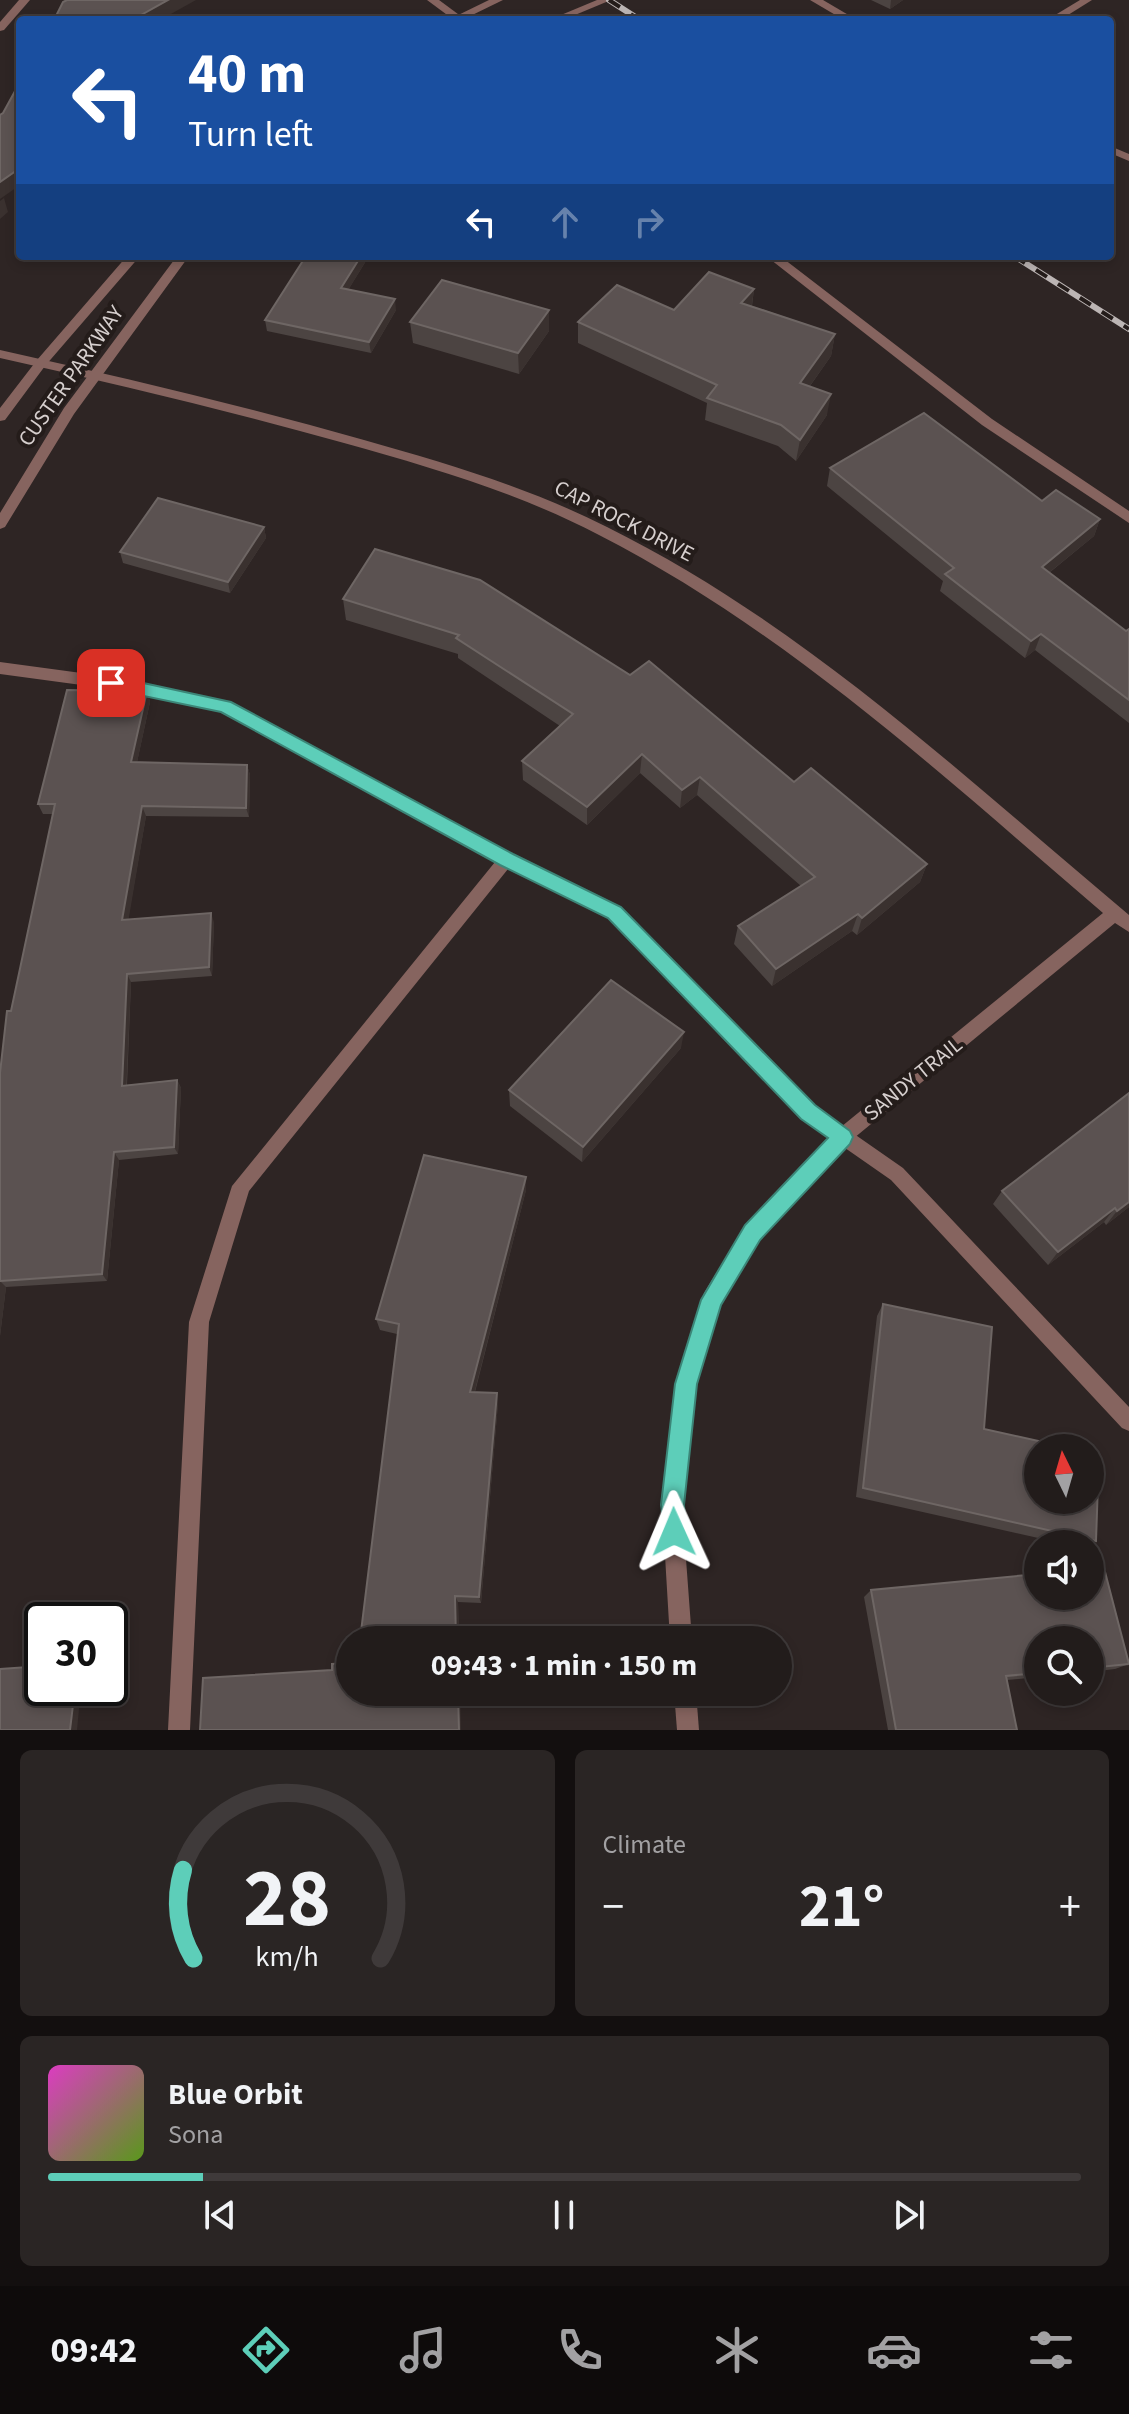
<!DOCTYPE html>
<meta charset="utf-8">
<style>
:root{--surface:#221c1b;--page:#2a2524;--text:#f1f3f6;--muted:#a2a1a3;--line:#3f3a3a;--accent:#5dceb9}
body{margin:0;font-family:"Source Sans 3",sans-serif;background:var(--page);color:var(--text);height:100vh;display:flex;flex-direction:column;font-size:30px;white-space:nowrap}
*{box-sizing:border-box;margin:0}
p{font-size:26px;color:var(--muted)}
.icon{flex:none;width:44px;height:44px;fill:none;stroke:currentColor;stroke-width:2;stroke-linecap:round;stroke-linejoin:round}
.map{position:relative;height:1730px;overflow:hidden}
.panel{display:flex;flex-direction:column;gap:20px;padding:20px;background:#130f0f;flex:1}
.panel>*{flex:none}
.guide{position:absolute;left:16px;top:16px;width:1098px;height:244px;border-radius:8px;box-shadow:0 4px 12px #0003,0 0 0 2px var(--line);background:#1a4fa0;color:#fff;overflow:hidden}
.needle{width:52px;rotate:355deg}
.tools{position:absolute;left:1024px;top:1434px;display:grid;gap:16px}
.tools a{display:grid;place-items:center;width:80px;height:80px;border-radius:50%;background:var(--surface);box-shadow:0 4px 12px #0003,0 0 0 2px var(--line);font-size:40px}
.speed{position:absolute;left:24px;top:1602px;display:flex;gap:16px;font-size:40px;font-weight:700;text-align:center}
.speed>*{display:grid;place-content:center;width:104px;height:104px;border-radius:50%;background:var(--surface);box-shadow:0 4px 12px #0003,0 0 0 2px var(--line);line-height:1}
.speed .limit{border:4px solid #111;border-radius:12px;background:#fff;color:#111}
.pin{position:absolute;display:grid;place-items:center;width:68px;height:68px;color:#fff;margin:-34px;border-radius:16px;box-shadow:0 4px 12px #0006}
.me{position:absolute;width:88px;margin:-44px;rotate:359deg;stroke-linejoin:round;filter:drop-shadow(0 0 6px #0008)}
.turn{display:flex;align-items:center;gap:28px;height:168px;padding:0 40px;font-size:36px}
.turn .icon{width:104px;height:104px;stroke-width:2.5}
.turn b{display:block;font-size:56px;line-height:68px}
.lanes{display:flex;align-items:center;height:76px;padding:0 40px;background:#0003;justify-content:center;gap:40px;direction:ltr}
.lanes .off{opacity:.35}
.big{font-size:60px;font-weight:700;line-height:1.1}
.panel .tile{flex:1;display:flex;flex-direction:column;justify-content:center;gap:12px;min-width:0;padding:0 28px;border-radius:12px;background:var(--page)}
.panel .dial{align-items:center;gap:0}
.dial svg{height:208px;overflow:visible;fill:none;stroke:var(--line);stroke-width:7;stroke-linecap:round;text-anchor:middle}
.dial text{fill:var(--text);stroke:none}
.song{display:flex;align-items:center;gap:24px}
.cover{width:96px;height:96px;border-radius:12px;background:linear-gradient(135deg,hsl(310 70% 55%),hsl(90 70% 35%))}
.played{height:8px;border-radius:4px;background:linear-gradient(90deg,var(--accent) 15%,var(--line) 15%)}
.keys{display:flex;justify-content:space-around;direction:ltr}
.heat{display:flex;justify-content:space-between;align-items:center;font-size:44px;direction:ltr}
.panel .tiles{flex:1;display:grid;gap:20px;grid-template-columns:1fr 1fr}
.tile:last-child{grid-column:span 2}
.trip{position:absolute;left:336px;top:1626px;width:456px;height:80px;border-radius:40px;background:var(--surface);box-shadow:0 4px 12px #0003,0 0 0 2px var(--line);font-weight:700;line-height:80px;text-align:center}
.dock{display:flex;height:128px;justify-content:space-around;align-items:center;background:#0e0b0b;color:var(--muted)}
.dock .icon{width:56px;height:56px}
.dock .on{color:var(--accent)}
.dock b{font-size:36px;color:var(--text)}
.map>svg:first-child{display:block}
.lines{fill:none;stroke-linecap:round;stroke-linejoin:round}
.service{fill:#86645f;fill-rule:evenodd}
.minor{fill:#86645f;fill-rule:evenodd}
.tertiary{fill:#86645f;fill-rule:evenodd}
.rail-casing{stroke:#bcb5b4;stroke-width:6}
.rail{stroke:#241c1a;stroke-width:4;stroke-dasharray:13;stroke-linecap:butt}
.wall{fill:#4c4442}
.shaded-wall{fill:#3a312f}
.building{fill:#5b5251;stroke:#6e6664;stroke-width:2}
.route{fill:#5dceb9;stroke:#3c8678;stroke-width:2}
.labels{text-anchor:middle;dominant-baseline:central;stroke-width:8;stroke-linejoin:round;paint-order:stroke}
.street-label{font-size:22px;fill:#d6cfce;stroke:#241c1a}
</style>
<div class="map">
<svg width="1129" height="1730" viewBox="0 0 1129 1730">
<rect width="100%" height="100%" fill="#2e2524"/>
<g class="lines">
<g class="service">
<polygon points="19,0 30,0 4,30 0,31 0,22"/>
<polygon points="427,0 439,0 466,20 454,20"/>
<polygon points="810,0 823,0 857,20 844,20"/>
<polygon points="1080,0 1092,0 1060,20 1047,20"/>
<polygon points="1110,146 1129,154 1129,161 1110,153"/>
<path d="M 440,256 L 467,256 C 461,262 446,262 440,256 Z"/>
<polygon points="766,256 780,256 992,419 1129,511 1129,523 982,425"/>
<polygon points="0,662 111,677 230,702 512,855 621,907 814,1106 903,1168 1129,1407 1129,1431 1122,1428 891,1180 802,1118 609,917 508,869 249,1191 209,1322 190,1730 168,1730 189,1322 232,1186 495,862 222,711 111,689 0,674"/>
</g>
<g class="minor">
<path d="M 0,350 C 122,377 244,406 364,440 C 446,463 530,488 607,527 C 803,624 963,776 1129,915 L 1129,932 L 1115,923 L 848,1143 L 759,1238 L 719,1304 L 696,1384 L 682,1505 L 692,1640 L 670,1640 L 662,1505 L 676,1384 L 704,1293 L 745,1226 L 836,1131 L 1103,913 C 943,776 788,632 599,535 C 519,493 430,467 344,443 C 230,411 115,384 0,358 Z"/>
<polygon points="674,1692 696,1692 699,1730 677,1730"/>
</g>
<g class="tertiary">
<polygon points="489,0 503,0 462,20 448,20"/>
<polygon points="597,0 611,0 563,20 549,20"/>
<polygon points="127,256 140,256 45,366 5,420 0,421 0,408 37,360"/>
<polygon points="177,256 189,256 74,414 5,527 0,529 0,513 64,408"/>
</g>
<defs>
<g id="rail">
<polyline points="609,0 640,20"/>
<polyline points="1014,256 1129,329"/>
</g>
</defs>
<use href="#rail" class="rail-casing"/>
<use href="#rail" class="rail"/>
</g>
<g class="wall">
<polygon points="871,0 903,0 890,9"/>
<polygon points="369,256 348,290 396,310 371,353 267,331 265,320"/>
<polygon points="754,289 752,306 835,334 831,356 810,386 827,415 796,461 778,446 705,420 707,403 578,343 578,322 674,310"/>
<polygon points="410,322 549,331 519,374 413,343"/>
<polygon points="830,468 1042,501 1100,519 1094,536 1049,573 1126,631 1129,629 1129,723 1035,650 1025,658 940,591 943,581 827,486"/>
<polygon points="264,527 266,538 230,593 123,563 120,552"/>
<polygon points="375,549 794,782 927,864 920,882 857,935 852,931 772,986 734,944 738,926 801,886 697,795 680,808 640,773 587,825 523,780 522,761 560,726 458,658 458,654 346,620 343,599"/>
<polygon points="147,691 150,702 137,762 247,765 250,775 249,817 146,816 128,919 214,922 212,976 131,982 127,1085 177,1080 181,1088 178,1154 119,1160 107,1281 6,1287 0,1336 0,1073 11,1011 53,814 43,814 38,804"/>
<polygon points="681,1048 582,1162 510,1106 509,1090"/>
<polygon points="1129,1093 1129,1207 1106,1225 1104,1222 1048,1265 993,1204 1002,1191"/>
<polygon points="526,1177 526,1190 475,1392 498,1403 481,1603 458,1602 459,1640 397,1334 380,1330 376,1319"/>
<polygon points="883,1304 984,1429 1096,1541 1090,1545 1065,1544 856,1497 877,1316"/>
<polygon points="1104,1568 1129,1664 1115,1669 1090,1672 1090,1640 1038,1640 1038,1677 1007,1680 1017,1730 888,1730 864,1597 871,1590 1038,1574 1038,1596 1090,1596 1090,1569"/>
</g>
<g class="shaded-wall">
<polygon points="168,0 196,0 160,20 132,20"/>
<polygon points="891,0 903,0 890,9"/>
<polygon points="20,168 20,185 0,199 0,182"/>
<polygon points="4,198 8,212 0,219 0,201"/>
<polygon points="361,256 369,256 342,300 341,288"/>
<polygon points="754,289 751,310 741,303"/>
<polygon points="395,299 396,310 371,353 369,342"/>
<polygon points="549,310 549,331 519,374 518,353"/>
<polygon points="835,334 831,356 797,404 800,383"/>
<polygon points="831,394 827,415 796,461 800,440"/>
<polygon points="1100,519 1094,536 1035,584 1042,567"/>
<polygon points="264,527 266,538 230,593 228,582"/>
<polygon points="1041,634 1035,650 1025,658 1031,641"/>
<polygon points="147,691 150,702 135,772 131,762"/>
<polygon points="642,754 640,773 587,825 587,807"/>
<polygon points="247,765 250,775 249,817 246,808"/>
<polygon points="700,777 697,795 680,808 682,790"/>
<polygon points="142,806 146,816 127,929 122,920"/>
<polygon points="927,864 920,882 857,935 862,918"/>
<polygon points="211,913 214,922 212,976 209,967"/>
<polygon points="858,914 852,931 772,986 776,969"/>
<polygon points="127,974 131,982 126,1094 122,1086"/>
<polygon points="684,1032 681,1048 582,1162 583,1147"/>
<polygon points="177,1080 181,1088 178,1154 174,1147"/>
<polygon points="114,1152 119,1160 107,1281 102,1274"/>
<polygon points="526,1177 526,1190 472,1402 470,1392"/>
<polygon points="1129,1202 1129,1207 1106,1225 1117,1211"/>
<polygon points="1115,1208 1104,1222 1048,1265 1058,1252"/>
<polygon points="0,1281 6,1287 0,1336"/>
<polygon points="497,1393 498,1403 481,1603 479,1597"/>
<polygon points="455,1596 458,1602 459,1640 456,1640"/>
<polygon points="75,1688 81,1688 77,1730 70,1730"/>
<polygon points="458,1692 460,1692 461,1730 459,1730"/>
</g>
<g class="building">
<polygon points="67,0 168,0 132,20 54,20 63,2"/>
<polygon points="20,82 20,168 0,182 0,115 3,113"/>
<polygon points="306,256 361,256 341,288 395,299 369,342 265,320"/>
<polygon points="709,272 754,289 741,303 835,334 800,383 831,394 800,440 781,425 707,398 717,385 578,322 617,285 674,310"/>
<polygon points="442,280 549,310 518,353 410,322"/>
<polygon points="924,413 1042,501 1056,490 1100,519 1042,567 1126,631 1129,629 1129,700 1041,634 1031,641 945,574 954,568 830,468"/>
<polygon points="158,498 264,527 228,582 120,552"/>
<polygon points="375,549 480,580 630,675 649,661 794,782 811,768 927,864 862,918 858,914 776,969 738,926 815,877 700,777 682,790 642,754 587,807 522,761 573,714 456,638 459,635 343,599"/>
<polygon points="67,690 147,691 131,762 247,765 246,808 142,806 122,920 211,913 209,967 127,974 122,1086 177,1080 174,1147 114,1152 102,1274 0,1281 0,1073 7,1011 11,1011 55,804 38,804"/>
<polygon points="611,980 684,1032 583,1147 509,1090"/>
<polygon points="1129,1093 1129,1202 1117,1211 1115,1208 1058,1252 1002,1191"/>
<polygon points="424,1155 526,1177 470,1392 497,1393 479,1597 455,1596 456,1640 360,1640 399,1324 376,1319"/>
<polygon points="883,1304 992,1327 984,1429 1070,1448 1038,1448 1038,1500 1090,1500 1090,1452 1099,1454 1096,1541 863,1488"/>
<polygon points="1104,1568 1129,1664 1090,1668 1090,1640 1038,1640 1038,1673 1006,1676 1017,1730 896,1730 871,1590 1038,1574 1038,1596 1090,1596 1090,1569"/>
<polygon points="350,1663 350,1692 458,1692 459,1730 200,1730 203,1678 332,1670 332,1664"/>
<polygon points="42,1666 42,1688 75,1688 70,1730 0,1730 0,1669"/>
</g>
<polygon class="route" points="111,676 231,702 513,854 621,907 815,1105 850,1131 853,1137 850,1144 760,1240 721,1305 697,1384 684,1505 686,1532 682,1540 674,1544 666,1540 661,1505 675,1384 701,1300 745,1225 828,1138 801,1119 608,918 500,865 221,712 105,688 103,683 105,678"/>
<g class="labels">
<g class="street-label">
<text transform="translate(71 376) rotate(-55)">CUSTER PARKWAY</text>
<text transform="translate(624 521) rotate(27)">CAP ROCK DRIVE</text>
<text transform="translate(913 1079) rotate(-39)">SANDY TRAIL</text>
</g>
</g>
</svg>
<div class="tools">
<a><svg class="needle" viewBox="-14 -14 28 28"><path d="M0-13l5 13h-10z" fill="#e53935"/><path d="M0 13l5-13h-10z" fill="#a2a1a3"/></svg></a>
<a><svg class="icon" aria-label="sound" viewBox="0 0 24 24"><path d="M4 9h4l5-4v14l-5-4H4zM17 9q2 3 0 6"/></svg></a>
<a><svg class="icon" aria-label="search" viewBox="0 0 24 24"><circle cx="10" cy="10" r="6"/><path d="M15 15l6 6"/></svg></a>
</div>
<div class="speed"><div class="limit">30</div></div>
<div class="pin" style="left:111px;top:683px;background:#d93025"><svg class="icon" aria-label="arrive" viewBox="0 0 24 24"><path d="M6 21V4h12l-3 4 3 4H6"/></svg></div>
<svg class="me" style="left:674px;top:1532px" viewBox="-20 -20 40 40"><path d="M0-17L14 15 0 8-14 15z" fill="#5dceb9" stroke="#fff" stroke-width="4"/></svg>
<div class="trip">09:43 · 1 min · 150 m</div>
<div class="guide">
<div class="turn"><svg class="icon" aria-label="left" viewBox="0 0 24 24"><path d="M17 20v-9H6M10 6l-5 5 5 5"/></svg><div><b>40 m</b>Turn left</div></div>
<div class="lanes"><svg class="icon" aria-label="left" viewBox="0 0 24 24"><path d="M17 20v-9H6M10 6l-5 5 5 5"/></svg><svg class="icon off" aria-label="ahead" viewBox="0 0 24 24"><path d="M12 20V5M6 11l6-6 6 6"/></svg><svg class="icon off" aria-label="right" viewBox="0 0 24 24"><path d="M7 20v-9h11M14 6l5 5-5 5"/></svg></div>
</div>
</div>
<section class="panel">
<div class="tiles">
<div class="tile dial"><svg viewBox="0 0 100 80">
<path d="M14 69A42 42 0 1 1 86 69"/>
<path d="M14 69A42 42 0 0 1 10 35" stroke="#5dceb9"/>
<text x="50" y="56" font-size="32" font-weight="700">28</text>
<text x="50" y="72" font-size="11">km/h</text>
</svg></div>
<div class="tile"><p>Climate</p>
<div class="heat"><a>−</a><b class="big">21°</b><a>+</a></div>
</div>
<div class="tile">
<div class="song"><i class="cover"></i><div><b>Blue Orbit</b><p>Sona</p></div></div>
<div class="played"></div>
<div class="keys"><svg class="icon" aria-label="previous" viewBox="0 0 24 24"><path d="M18 5L8 12l10 7zM5 5v14"/></svg><svg class="icon" aria-label="pause" viewBox="0 0 24 24"><path d="M8 5v14M16 5v14"/></svg><svg class="icon" aria-label="next" viewBox="0 0 24 24"><path d="M6 5l10 7-10 7zM19 5v14"/></svg></div>
</div>
</div>
</section>
<nav class="dock">
<b>09:42</b>
<svg class="icon on" aria-label="directions" viewBox="0 0 24 24"><path d="M12 3l9 9-9 9-9-9zM9 14v-3h6M13 9l2 2-2 2"/></svg>
<svg class="icon" aria-label="music" viewBox="0 0 24 24"><path d="M9 18V5l10-2v13"/><circle cx="6" cy="18" r="3"/><circle cx="16" cy="16" r="3"/></svg>
<svg class="icon" aria-label="phone" viewBox="0 0 24 24"><path d="M5 4h4l2 5-3 2q2 4 5 5l2-3 5 2v4C11 20 4 13 5 4z"/></svg>
<svg class="icon" aria-label="climate" viewBox="0 0 24 24"><path d="M12 3v18M4 7l16 10M4 17L20 7"/></svg>
<svg class="icon" aria-label="car" viewBox="0 0 24 24"><path d="M5 17H2v-5l4-1 3-4h7l3 4 3 1v5h-3M9 17h6M6 11h13"/><circle cx="7" cy="17" r="2"/><circle cx="17" cy="17" r="2"/></svg>
<svg class="icon" aria-label="filters" viewBox="0 0 24 24"><path d="M4 7h16M4 17h16"/><circle cx="9" cy="7" r="2"/><circle cx="15" cy="17" r="2"/></svg>
</nav>
